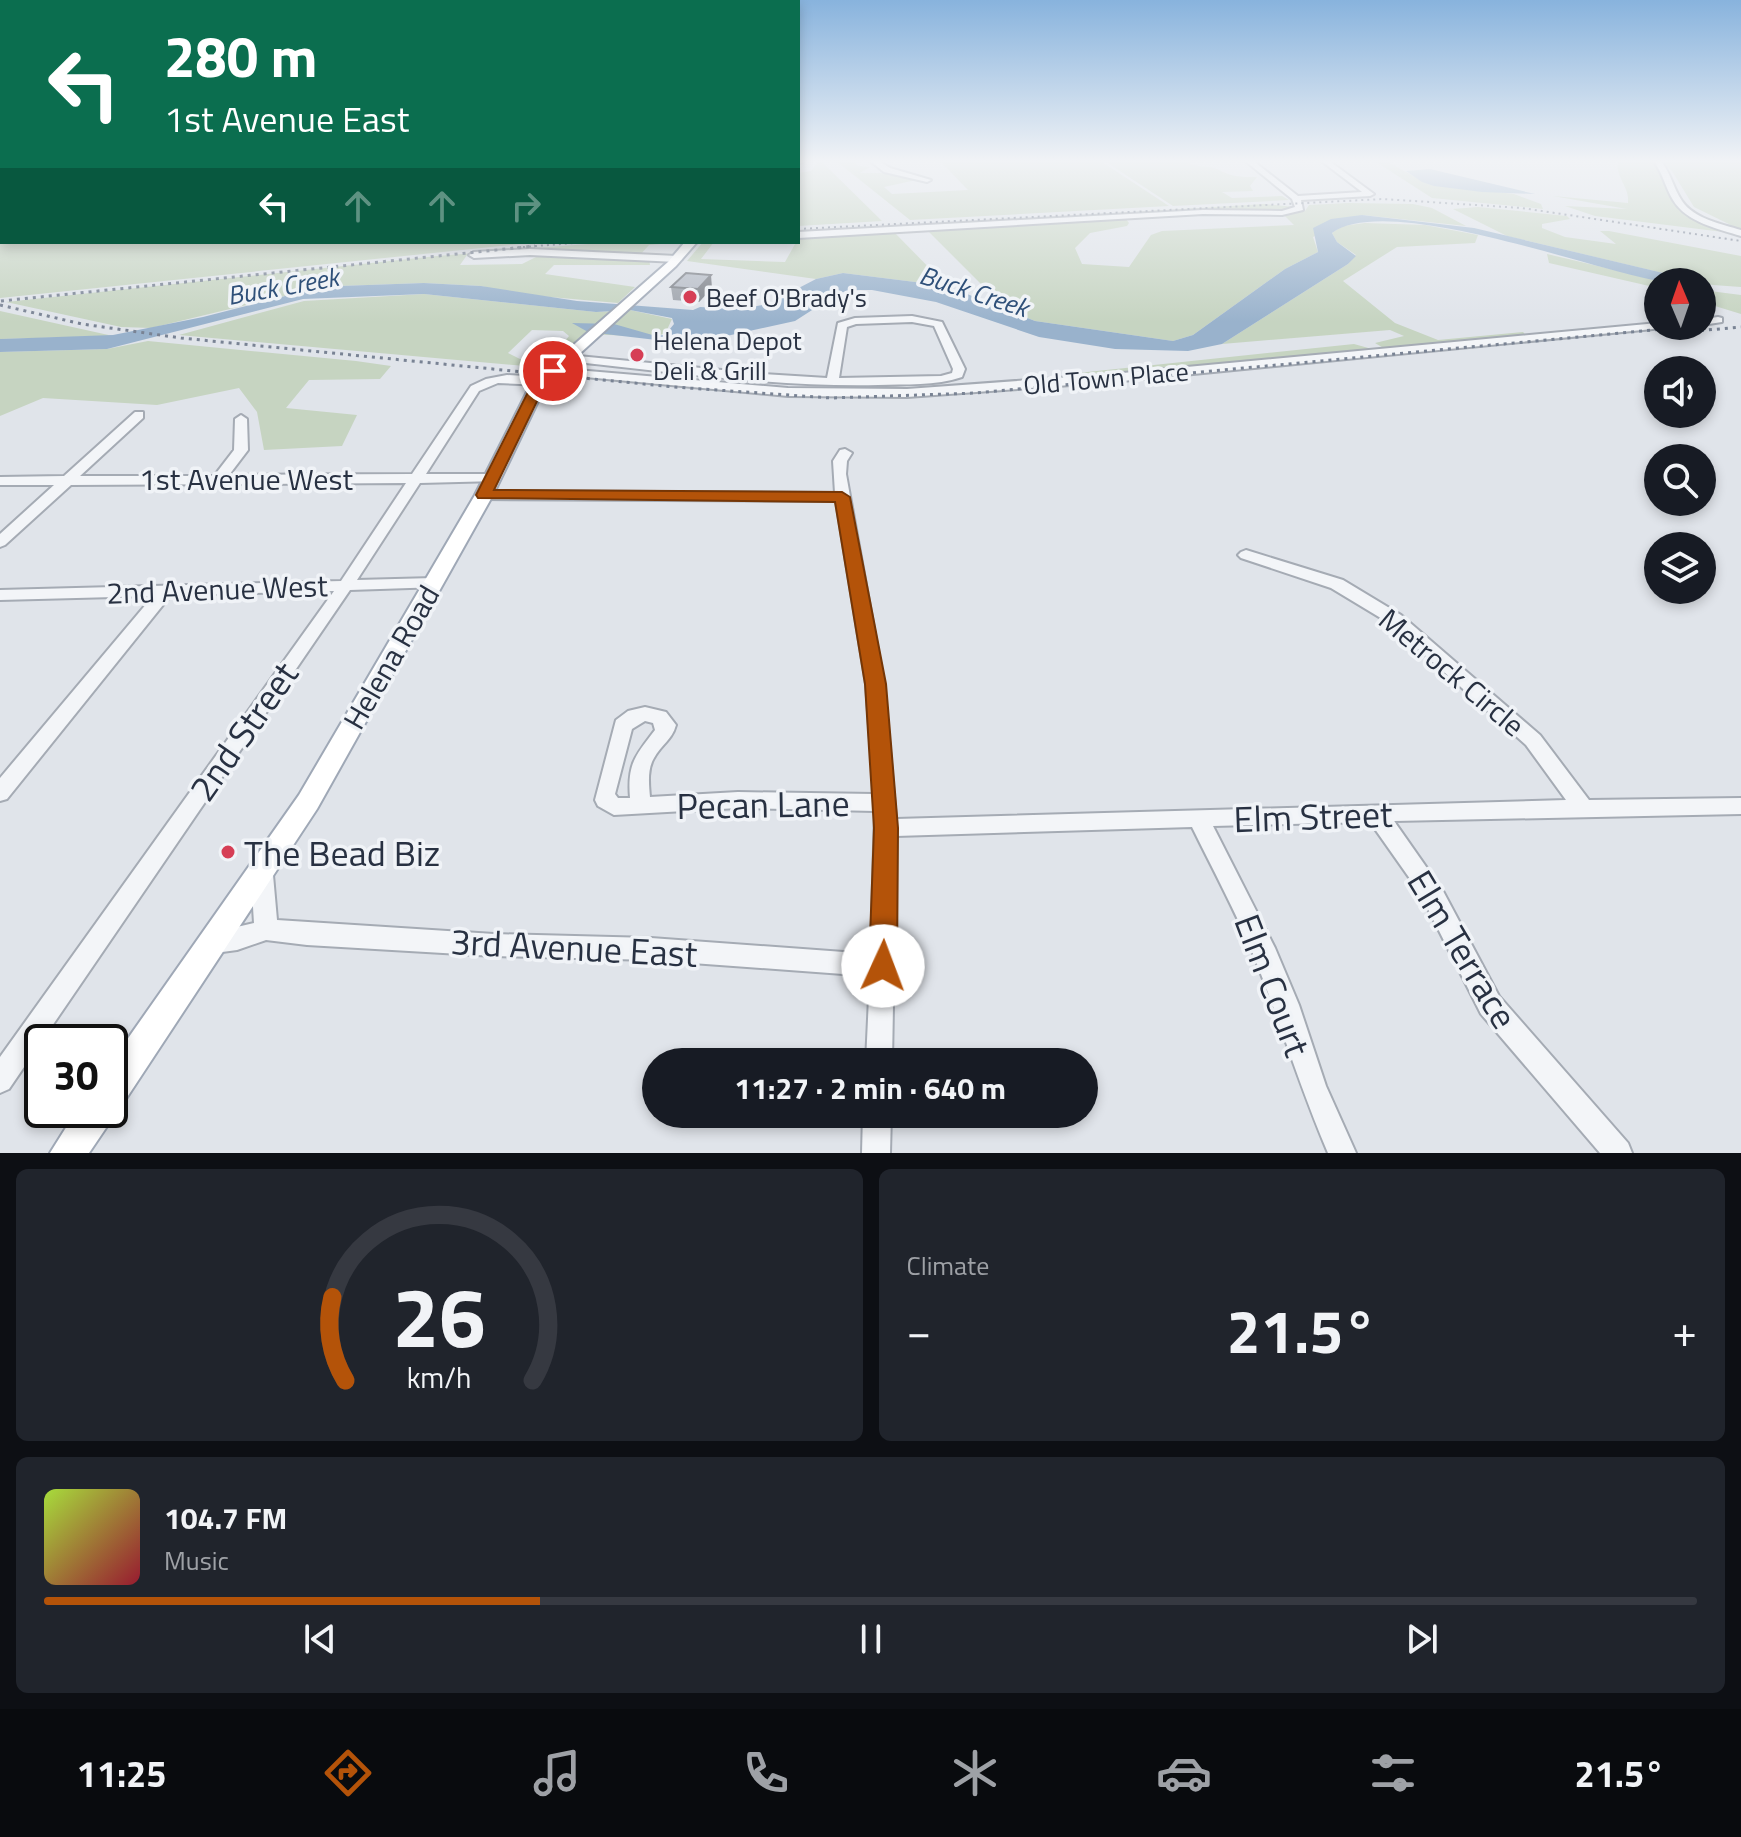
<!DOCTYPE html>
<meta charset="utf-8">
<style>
:root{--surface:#171b24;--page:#20242c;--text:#f1f3f6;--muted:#9ea1a6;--line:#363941;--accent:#b45309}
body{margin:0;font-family:"Titillium Web",sans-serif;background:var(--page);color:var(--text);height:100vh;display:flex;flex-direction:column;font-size:30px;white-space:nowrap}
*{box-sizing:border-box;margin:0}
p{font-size:26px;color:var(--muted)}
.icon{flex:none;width:44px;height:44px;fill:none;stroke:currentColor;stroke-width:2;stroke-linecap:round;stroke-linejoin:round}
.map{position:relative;height:1153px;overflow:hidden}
.sheet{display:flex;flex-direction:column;gap:16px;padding:16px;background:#0d0f14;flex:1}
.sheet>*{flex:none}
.hud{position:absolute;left:0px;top:0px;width:800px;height:244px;box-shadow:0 4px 12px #0003;background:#0b6e4f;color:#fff;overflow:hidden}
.needle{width:52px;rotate:358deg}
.controls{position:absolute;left:1644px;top:268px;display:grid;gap:16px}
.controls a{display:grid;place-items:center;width:72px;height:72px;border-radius:50%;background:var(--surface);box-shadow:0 4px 12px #0003;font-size:40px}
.speed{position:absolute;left:24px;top:1024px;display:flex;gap:16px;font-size:40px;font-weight:700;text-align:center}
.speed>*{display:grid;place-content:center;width:104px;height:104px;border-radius:50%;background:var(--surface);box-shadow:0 4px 12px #0003;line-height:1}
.speed .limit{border:4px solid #111;border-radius:12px;background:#fff;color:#111}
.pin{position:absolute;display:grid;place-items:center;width:68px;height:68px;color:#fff;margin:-34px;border:4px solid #fff;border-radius:50%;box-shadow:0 2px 8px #0007}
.me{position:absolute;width:88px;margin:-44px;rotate:2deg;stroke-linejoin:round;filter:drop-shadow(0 0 6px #0008)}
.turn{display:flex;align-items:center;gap:28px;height:168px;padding:0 32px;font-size:36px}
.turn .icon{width:104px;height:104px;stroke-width:2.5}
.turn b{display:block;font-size:56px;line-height:68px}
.lanes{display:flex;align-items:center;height:76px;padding:0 32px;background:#0003;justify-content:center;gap:40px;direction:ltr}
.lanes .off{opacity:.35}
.big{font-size:60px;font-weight:700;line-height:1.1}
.sheet .tile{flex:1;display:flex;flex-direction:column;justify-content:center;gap:12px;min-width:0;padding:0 28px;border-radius:12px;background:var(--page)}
.sheet .dial{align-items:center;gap:0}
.dial svg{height:208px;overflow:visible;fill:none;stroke:var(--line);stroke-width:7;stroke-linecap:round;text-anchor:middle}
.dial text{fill:var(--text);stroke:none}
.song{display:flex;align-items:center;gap:24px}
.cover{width:96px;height:96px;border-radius:12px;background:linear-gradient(135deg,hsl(80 70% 55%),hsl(350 70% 35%))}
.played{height:8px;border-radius:4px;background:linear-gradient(90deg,var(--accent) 30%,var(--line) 30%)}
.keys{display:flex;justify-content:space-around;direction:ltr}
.heat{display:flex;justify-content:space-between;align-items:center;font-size:44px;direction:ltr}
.sheet .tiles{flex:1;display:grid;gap:16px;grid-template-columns:1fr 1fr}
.tile:last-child{grid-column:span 2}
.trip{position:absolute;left:642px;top:1048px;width:456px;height:80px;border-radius:40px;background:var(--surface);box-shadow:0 4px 12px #0003;font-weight:700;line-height:80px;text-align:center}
.tab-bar{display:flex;height:128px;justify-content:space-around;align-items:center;background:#090b0e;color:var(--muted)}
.tab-bar .icon{width:56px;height:56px}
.tab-bar .current{color:var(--accent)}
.tab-bar b{font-size:36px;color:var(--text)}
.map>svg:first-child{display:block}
.green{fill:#c6d4c1}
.water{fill:#99b2cc}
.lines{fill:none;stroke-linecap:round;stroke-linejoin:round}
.minor-casing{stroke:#a5abb4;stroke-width:4}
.major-casing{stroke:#9fa8b6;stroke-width:4}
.minor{fill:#f3f5f8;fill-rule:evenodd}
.major{fill:#fff;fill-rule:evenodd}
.rail-far1{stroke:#798394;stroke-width:2;stroke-dasharray:2 4;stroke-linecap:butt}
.rail{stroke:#798394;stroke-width:3;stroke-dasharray:3 5;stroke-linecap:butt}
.wall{fill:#9da3ab}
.shaded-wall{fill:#80848b}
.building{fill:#b7bdc7;stroke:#80848b;stroke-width:2}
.route{fill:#b45309;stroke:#753606;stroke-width:2}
.poi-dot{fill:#d63e55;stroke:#f0f3f7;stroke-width:3}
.labels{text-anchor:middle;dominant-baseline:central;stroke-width:7;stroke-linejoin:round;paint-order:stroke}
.far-water-label{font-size:26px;font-style:italic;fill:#2f5079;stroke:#f0f3f7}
.far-poi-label{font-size:26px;fill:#283142;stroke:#f0f3f7;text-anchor:start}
.far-street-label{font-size:26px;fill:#283142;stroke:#f0f3f7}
.street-label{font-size:30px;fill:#283142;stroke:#f0f3f7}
.near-street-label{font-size:36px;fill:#283142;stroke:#f0f3f7}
.near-poi-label{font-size:36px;fill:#283142;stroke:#f0f3f7;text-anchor:start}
</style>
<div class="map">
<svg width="1741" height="1153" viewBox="0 0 1741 1153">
<rect width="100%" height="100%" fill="#e0e4ea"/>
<g class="green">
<polygon points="819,160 820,160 882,221 798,226 798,173 811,171"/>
<polygon points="835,160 863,160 853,161 858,166 870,167 860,173 888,173 916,180 884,187 892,194 968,190 940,161 1099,160 1169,206 910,220"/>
<path d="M 1103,160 L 1185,160 C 1198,170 1205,164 1217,169 C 1233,177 1238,177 1257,177 L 1250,186 L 1253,191 L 1222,192 L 1232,198 L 1282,196 L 1289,200 L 1173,206 Z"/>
<polygon points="1373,160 1384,160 1428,184 1514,194 1541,204 1543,209 1432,198"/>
<path d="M 1592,160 L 1651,160 C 1665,174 1665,193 1678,207 L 1739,234 L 1595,216 L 1565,206 L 1627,209 L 1553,196 L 1628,203 C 1630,187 1615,177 1618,162 Z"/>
<polygon points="1660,160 1741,160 1741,230 1694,207 1672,171"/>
<polygon points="1348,203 1413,204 1432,208 1466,226 1362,215 1313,237 1318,252 1285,269 1193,335 1173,341 1035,321 1007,310 926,229 1125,218 1129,223 1127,226 1090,233 1075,248 1082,264 1129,267 1151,235 1162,231 1294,225 1284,215 1305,211 1309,205"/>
<polygon points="1264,204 1295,207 1278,212 1083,215"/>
<polygon points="1478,207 1567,216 1570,219 1542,224 1542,228 1565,237 1616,244 1600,231 1609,231 1741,256 1741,287 1713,285 1507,236 1453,209"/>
<polygon points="0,218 2,242 539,242 0,298"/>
<polygon points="1365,223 1425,225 1478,235 1475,243 1397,247 1343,281 1395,323 1438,340 1523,332 1526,335 1387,350 1375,343 1404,336 1390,330 1222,344 1348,264 1356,255 1337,242 1332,233 1342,226"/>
<polygon points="893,231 947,286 843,273 816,279 687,261 703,242 714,242 701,259 785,262 799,237"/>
<polygon points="683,242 649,245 640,255 513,251 467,255 460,265 522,264 538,256 560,254 649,259 650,265 554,265 545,274 635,287 618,303 516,294 481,286 424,283 340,286 293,294 151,328 121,327 6,302 437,256 601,243"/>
<polygon points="1547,254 1666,282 1658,282 1658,288 1549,263"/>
<polygon points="1702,290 1741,295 1741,314 1702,302"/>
<polygon points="424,294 596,312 630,310 672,319 666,332 657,337 586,334 570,348 560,347 569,336 563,331 532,330 508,353 536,367 179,335 304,301"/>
<polygon points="0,311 113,336 0,339"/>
<polygon points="148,341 356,361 391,366 380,379 309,380 286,408 357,415 342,446 264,450 257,412 239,388 157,405 43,398 0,416 0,352 107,349"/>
<polygon points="1354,344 1372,349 1074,379 1078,373"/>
</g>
<g class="water">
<polygon points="1430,169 1535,194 1482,192 1434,186 1422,182 1406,171"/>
<path d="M 1362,215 L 1474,228 L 1701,282 C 1689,282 1676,283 1664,282 C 1594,271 1388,192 1332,233 L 1337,242 L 1356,256 L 1348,264 L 1222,344 L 1188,351 L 1115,349 L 1039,337 L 936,302 L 872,290 L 850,290 L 837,294 L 795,321 L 681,346 L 682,343 L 588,332 L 572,323 L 614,324 L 656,336 L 665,335 L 674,324 L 672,318 L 630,310 L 596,312 L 424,294 L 303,299 L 107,349 L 0,352 L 0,339 L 113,335 L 203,317 L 293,294 L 340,286 L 424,283 L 481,286 L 577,301 L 693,310 L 700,307 L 740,309 L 768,304 L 816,279 L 843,273 L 947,286 L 1035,321 L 1173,341 L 1193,335 L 1285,269 L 1318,252 L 1313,228 L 1331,219 Z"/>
</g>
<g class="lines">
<defs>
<g id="minor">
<polygon points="869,160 877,160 890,168 931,180 927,182 884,172"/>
<polygon points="1244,160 1252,160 1298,196 1362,192 1320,160 1328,160 1374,194 1370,196 1301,200 1303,210 1282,215 1203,214 798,238 798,232 1203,210 1282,211 1295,207 1292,199"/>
<path d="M 1653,160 L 1660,160 C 1671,173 1673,188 1682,201 C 1694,219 1722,224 1741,230 L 1741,236 C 1718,229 1686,222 1673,200 C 1665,187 1663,173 1653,160 Z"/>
<polygon points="530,249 677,256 682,259 677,262 530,255 474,258 469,255 474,252"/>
<path d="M 912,316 L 942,322 L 965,369 L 962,377 C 935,386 906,384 878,385 C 774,387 671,372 568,361 L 562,358 L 568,355 L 763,374 L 827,378 L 838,323 L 855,318 ZM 912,322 L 934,326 L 953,369 L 952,373 L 941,376 L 839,378 L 847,327 L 856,324 Z"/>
<polygon points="1718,317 1722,318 1722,322 1702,325 1702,319"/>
<polygon points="1658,323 1658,326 1664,326 1663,328 1112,382 907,397 788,396 553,374 547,371 553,368 788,388 907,389 1112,374"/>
<polygon points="507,375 543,377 549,381 543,385 498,383 479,391 426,474 493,474 498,475 500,478 498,481 420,483 357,580 434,578 442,583 440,587 350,590 9,1089 0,1093 0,1057 334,591 171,595 7,799 0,801 0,778 153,596 0,600 0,590 341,581 406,483 71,485 5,545 0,547 0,534 54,485 0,485 0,477 64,476 135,412 143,412 143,418 80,476 214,476 234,450 235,419 241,415 247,419 248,450 229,475 412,474 471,386 486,379"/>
<path d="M 845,449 L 852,453 L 847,461 L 846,474 L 884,684 L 896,819 L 1566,800 L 1526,745 L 1389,623 L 1331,588 L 1241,558 L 1238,555 L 1241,552 L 1246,550 L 1343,580 L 1401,615 L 1540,735 L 1589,800 L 1741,798 L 1741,814 L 1394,821 L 1443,891 L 1499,996 L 1628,1143 L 1632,1153 L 1600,1153 L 1481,1014 L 1420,893 L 1370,822 L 1213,826 L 1275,948 L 1299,1005 L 1326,1086 L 1356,1153 L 1328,1153 C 1300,1088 1280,1021 1254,956 C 1236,912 1213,870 1192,827 L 896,836 L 892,1062 L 866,1062 L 870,976 L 651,960 L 494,956 L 307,945 L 266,940 L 237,950 L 215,953 L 207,950 L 203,942 L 207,934 L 254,923 L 251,875 L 254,868 L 262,865 L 270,868 L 273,875 L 277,920 L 494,934 L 651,938 L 871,954 L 875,811 L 738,808 L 614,815 L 598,806 L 595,800 L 616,720 L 628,711 L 645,707 L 666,712 L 676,725 C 672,740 661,745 654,758 C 647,769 649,785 650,797 L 738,792 L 874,794 L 866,684 L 836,501 L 484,499 L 477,495 L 484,491 L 835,493 L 833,461 L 840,450 ZM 645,721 L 653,723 L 655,730 C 636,755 627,763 630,798 L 618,798 L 615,794 L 632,729 Z"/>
<polygon points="863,1114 891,1114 890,1153 862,1153"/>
</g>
<g id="major">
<polygon points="798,160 806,160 798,164"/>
<polygon points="685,242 697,242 676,266 554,377 542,393 493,495 317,809 122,1105 114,1108 110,1122 89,1153 50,1153 77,1110 110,1110 110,1064 299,795 475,495 527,392 544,371 668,262"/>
</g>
</defs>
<use href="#minor" class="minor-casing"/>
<use href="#major" class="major-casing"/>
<use href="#minor" class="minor"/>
<use href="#major" class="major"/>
<g class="rail-far1">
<polyline points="798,229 1383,199 1522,208 1741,241"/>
<polyline points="511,248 586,242"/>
</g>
<g class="rail">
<polyline points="1,301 535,246"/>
<polyline points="0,305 82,324 181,338 674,387 831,398 976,393 1696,326"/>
<polyline points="1685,332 1741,327"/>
</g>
</g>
<polygon class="wall" points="671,287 712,288 699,302 673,300"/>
<polygon class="shaded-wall" points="711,275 712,288 699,302 698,289"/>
<polygon class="building" points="686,273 711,275 698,289 671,287"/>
<linearGradient id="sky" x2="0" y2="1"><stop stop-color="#88b3dd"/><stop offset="0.5" stop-color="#f1f3f6"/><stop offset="1" stop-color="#f1f3f6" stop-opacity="0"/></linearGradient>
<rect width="1741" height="322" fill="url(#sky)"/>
<polygon class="route" points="553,367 560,371 541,393 494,490 842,492 850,497 886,684 898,828 897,966 893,975 883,979 873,975 869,966 874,828 865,684 835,502 478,498 476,495 528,392 549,368"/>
<g class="poi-dot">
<circle cx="690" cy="297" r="8"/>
<circle cx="637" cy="355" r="8"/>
<circle cx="228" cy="852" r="8"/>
</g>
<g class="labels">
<g class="far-water-label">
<text transform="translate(283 286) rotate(-10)">Buck Creek</text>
<text transform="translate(974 291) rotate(18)">Buck Creek</text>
</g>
<g class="far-poi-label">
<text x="706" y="297">Beef O'Brady's</text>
<text x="653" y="340">Helena Depot<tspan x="653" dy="30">Deli &amp; Grill</tspan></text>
</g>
<g class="far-street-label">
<text transform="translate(1106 378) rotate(-5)">Old Town Place</text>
</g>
<g class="street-label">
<text x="246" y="479">1st Avenue West</text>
<text transform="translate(217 589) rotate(-2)">2nd Avenue West</text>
<text transform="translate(391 657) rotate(-60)">Helena Road</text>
<text transform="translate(1452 672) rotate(40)">Metrock Circle</text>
</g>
<g class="near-street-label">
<text transform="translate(243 731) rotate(-55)">2nd Street</text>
<text transform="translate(763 804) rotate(-1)">Pecan Lane</text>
<text transform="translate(1313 816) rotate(-2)">Elm Street</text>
<text transform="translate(574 947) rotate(3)">3rd Avenue East</text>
<text transform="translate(1463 949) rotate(59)">Elm Terrace</text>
<text transform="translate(1273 985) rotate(69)">Elm Court</text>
</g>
<g class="near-poi-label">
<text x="244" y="852">The Bead Biz</text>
</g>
</g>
</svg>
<div class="controls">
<a><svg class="needle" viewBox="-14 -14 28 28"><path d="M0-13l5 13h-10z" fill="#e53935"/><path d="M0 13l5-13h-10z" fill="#9ea1a6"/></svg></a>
<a><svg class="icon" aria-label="sound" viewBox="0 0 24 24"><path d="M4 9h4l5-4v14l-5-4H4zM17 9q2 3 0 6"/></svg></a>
<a><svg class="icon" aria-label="search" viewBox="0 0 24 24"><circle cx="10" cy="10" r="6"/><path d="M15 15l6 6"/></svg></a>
<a><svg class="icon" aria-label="layers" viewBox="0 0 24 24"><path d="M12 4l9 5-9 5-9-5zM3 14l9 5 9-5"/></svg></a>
</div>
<div class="speed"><div class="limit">30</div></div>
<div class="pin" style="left:553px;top:371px;background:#d93025"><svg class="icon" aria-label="arrive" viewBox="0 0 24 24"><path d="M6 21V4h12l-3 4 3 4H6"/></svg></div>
<svg class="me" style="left:883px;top:966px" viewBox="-20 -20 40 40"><circle r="19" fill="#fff"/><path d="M0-13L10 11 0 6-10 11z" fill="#b45309"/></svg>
<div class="trip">11:27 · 2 min · 640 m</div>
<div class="hud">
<div class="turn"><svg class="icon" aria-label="left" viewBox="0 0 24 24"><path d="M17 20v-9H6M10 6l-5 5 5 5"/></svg><div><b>280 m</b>1st Avenue East</div></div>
<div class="lanes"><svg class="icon" aria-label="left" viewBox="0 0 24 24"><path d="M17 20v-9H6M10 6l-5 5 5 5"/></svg><svg class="icon off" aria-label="ahead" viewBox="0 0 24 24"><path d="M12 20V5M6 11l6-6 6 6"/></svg><svg class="icon off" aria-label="ahead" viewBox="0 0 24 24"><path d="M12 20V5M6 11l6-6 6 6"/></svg><svg class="icon off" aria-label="right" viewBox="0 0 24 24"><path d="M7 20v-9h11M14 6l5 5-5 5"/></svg></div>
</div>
</div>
<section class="sheet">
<div class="tiles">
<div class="tile dial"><svg viewBox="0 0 100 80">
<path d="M14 69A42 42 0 1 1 86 69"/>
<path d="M14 69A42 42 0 0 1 9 37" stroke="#b45309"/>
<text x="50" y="56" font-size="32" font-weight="700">26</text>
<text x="50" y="72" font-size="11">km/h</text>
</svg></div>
<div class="tile"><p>Climate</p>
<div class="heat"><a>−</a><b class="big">21.5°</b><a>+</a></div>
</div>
<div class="tile">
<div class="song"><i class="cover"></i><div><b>104.7 FM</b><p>Music</p></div></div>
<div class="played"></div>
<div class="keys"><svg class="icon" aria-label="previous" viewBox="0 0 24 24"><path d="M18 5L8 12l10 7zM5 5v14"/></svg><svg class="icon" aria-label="pause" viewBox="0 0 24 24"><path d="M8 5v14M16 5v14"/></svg><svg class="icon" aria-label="next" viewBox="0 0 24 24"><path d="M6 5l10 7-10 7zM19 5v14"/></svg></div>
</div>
</div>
</section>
<nav class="tab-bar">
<b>11:25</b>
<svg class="icon current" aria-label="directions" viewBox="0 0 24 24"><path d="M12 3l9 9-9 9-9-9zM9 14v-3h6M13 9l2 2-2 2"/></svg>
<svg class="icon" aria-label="music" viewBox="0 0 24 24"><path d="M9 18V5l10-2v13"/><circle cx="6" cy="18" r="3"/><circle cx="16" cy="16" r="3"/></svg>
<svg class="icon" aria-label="phone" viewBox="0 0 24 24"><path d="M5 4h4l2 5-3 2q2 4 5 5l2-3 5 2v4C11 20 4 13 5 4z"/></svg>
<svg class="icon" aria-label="climate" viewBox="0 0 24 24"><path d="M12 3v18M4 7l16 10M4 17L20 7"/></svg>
<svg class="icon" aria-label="car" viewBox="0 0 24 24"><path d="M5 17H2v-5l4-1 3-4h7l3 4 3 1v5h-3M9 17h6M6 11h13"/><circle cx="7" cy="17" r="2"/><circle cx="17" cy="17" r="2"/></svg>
<svg class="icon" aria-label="filters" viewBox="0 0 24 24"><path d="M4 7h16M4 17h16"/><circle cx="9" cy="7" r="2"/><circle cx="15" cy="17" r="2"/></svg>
<b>21.5°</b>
</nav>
